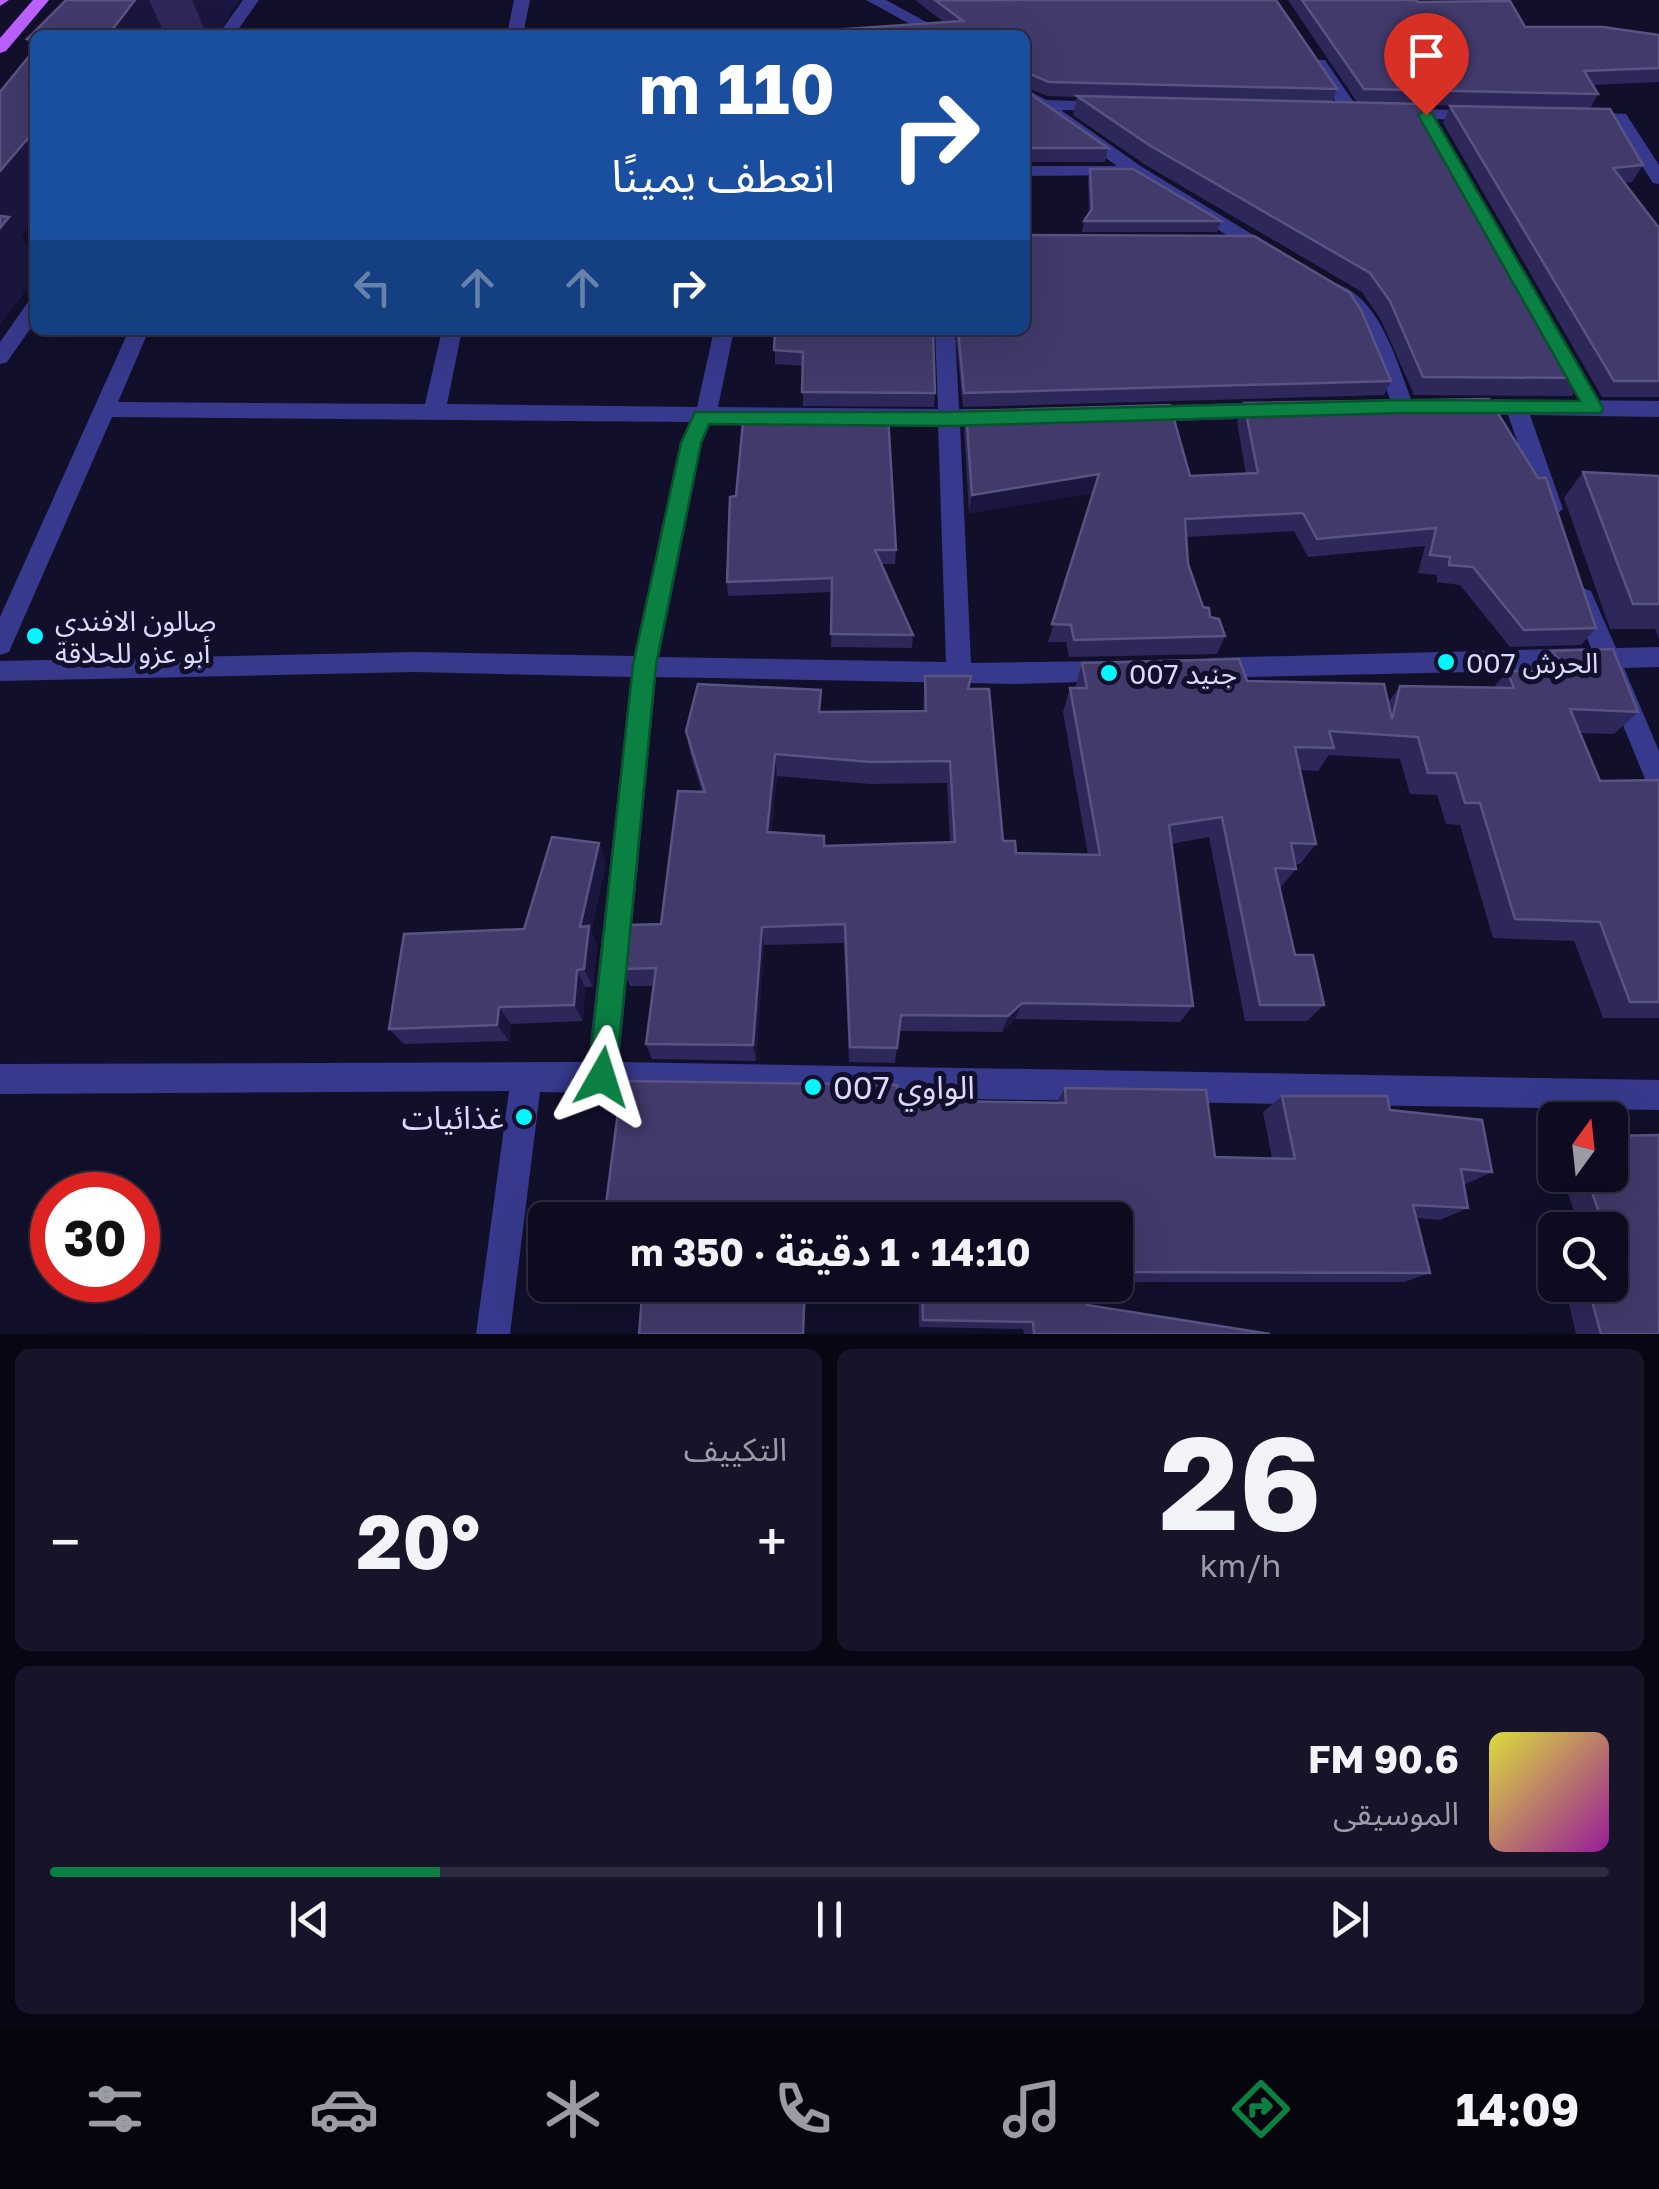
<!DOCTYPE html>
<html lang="ar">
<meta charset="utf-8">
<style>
:root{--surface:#0e0b20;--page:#171429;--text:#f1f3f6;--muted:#9b9ba5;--line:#2e2b3e;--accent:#0b8043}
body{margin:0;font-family:"Golos Text","Noto Sans Arabic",sans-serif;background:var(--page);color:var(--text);direction:rtl;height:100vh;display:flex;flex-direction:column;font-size:38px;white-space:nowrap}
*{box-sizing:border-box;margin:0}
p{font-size:32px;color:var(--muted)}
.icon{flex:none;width:55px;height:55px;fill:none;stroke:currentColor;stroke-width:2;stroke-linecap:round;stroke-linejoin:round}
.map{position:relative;height:1334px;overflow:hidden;direction:ltr}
.drawer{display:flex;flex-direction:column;gap:15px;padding:15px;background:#080612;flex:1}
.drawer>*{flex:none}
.top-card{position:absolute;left:30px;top:30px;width:1000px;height:305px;border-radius:15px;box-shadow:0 10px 40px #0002,0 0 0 2px var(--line);direction:rtl;background:#1a4fa0;color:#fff;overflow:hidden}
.needle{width:65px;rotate:15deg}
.controls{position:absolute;left:1538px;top:1102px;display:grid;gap:20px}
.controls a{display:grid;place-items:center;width:90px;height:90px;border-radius:15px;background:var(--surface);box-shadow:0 10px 40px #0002,0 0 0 2px var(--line);font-size:50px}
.speed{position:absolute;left:30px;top:1172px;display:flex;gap:20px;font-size:50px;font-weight:700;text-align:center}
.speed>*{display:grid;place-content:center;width:130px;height:130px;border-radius:50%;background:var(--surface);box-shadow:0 10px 40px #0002,0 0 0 2px var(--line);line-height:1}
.speed .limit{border:15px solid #d22;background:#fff;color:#111}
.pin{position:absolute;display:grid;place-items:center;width:85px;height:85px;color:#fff;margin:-102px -42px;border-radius:50% 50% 50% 0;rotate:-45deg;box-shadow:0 0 10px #0007}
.pin .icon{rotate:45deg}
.me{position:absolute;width:110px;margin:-55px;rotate:6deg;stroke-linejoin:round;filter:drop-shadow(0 0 8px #0008)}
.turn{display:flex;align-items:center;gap:35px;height:210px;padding:0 30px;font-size:45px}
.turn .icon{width:130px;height:130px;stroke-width:2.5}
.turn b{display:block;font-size:70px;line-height:85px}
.lanes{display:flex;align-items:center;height:95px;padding:0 30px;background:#0003;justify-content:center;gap:50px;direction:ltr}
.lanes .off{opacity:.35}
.big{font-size:75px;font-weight:700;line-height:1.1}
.drawer .tile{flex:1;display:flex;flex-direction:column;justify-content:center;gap:15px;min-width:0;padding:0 35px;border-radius:15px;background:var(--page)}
.drawer .dial{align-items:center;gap:0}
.dial b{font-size:130px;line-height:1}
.song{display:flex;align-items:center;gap:30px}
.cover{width:120px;height:120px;border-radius:15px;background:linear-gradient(135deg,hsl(60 70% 55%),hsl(300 70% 35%))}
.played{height:10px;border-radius:5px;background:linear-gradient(90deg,var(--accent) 25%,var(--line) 25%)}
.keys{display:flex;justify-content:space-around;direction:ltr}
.heat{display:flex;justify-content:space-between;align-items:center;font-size:55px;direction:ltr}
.drawer .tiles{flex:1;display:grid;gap:15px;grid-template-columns:1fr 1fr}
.tile:last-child{grid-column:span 2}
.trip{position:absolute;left:528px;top:1202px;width:605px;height:100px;border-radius:15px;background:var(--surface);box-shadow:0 10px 40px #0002,0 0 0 2px var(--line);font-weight:700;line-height:100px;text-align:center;direction:rtl}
.menu{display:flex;height:160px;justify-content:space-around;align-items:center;background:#06040d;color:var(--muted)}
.menu .icon{width:70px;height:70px}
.menu .on{color:var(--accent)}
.menu b{font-size:45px;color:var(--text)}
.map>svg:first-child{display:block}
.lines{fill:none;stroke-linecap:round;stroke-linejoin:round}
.street{fill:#37398c;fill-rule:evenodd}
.primary{fill:#b960ff;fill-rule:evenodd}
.wall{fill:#2e2759;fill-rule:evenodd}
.shaded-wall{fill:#1b163f}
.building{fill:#413a6b;stroke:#595382;stroke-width:2.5;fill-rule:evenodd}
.route{fill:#0b8043;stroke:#07532c;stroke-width:2.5}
.poi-dot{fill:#05f6ff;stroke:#120f2b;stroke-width:4}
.labels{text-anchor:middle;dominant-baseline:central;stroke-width:10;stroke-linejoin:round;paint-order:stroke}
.poi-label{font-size:28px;fill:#dbd9ff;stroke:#120f2b;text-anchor:start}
.near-poi-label{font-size:32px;fill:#dbd9ff;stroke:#120f2b;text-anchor:start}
</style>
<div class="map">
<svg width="1659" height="1334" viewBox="0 0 1659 1334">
<rect width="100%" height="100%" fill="#120f2b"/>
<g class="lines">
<g class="street">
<polygon points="243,0 259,0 234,35 218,35"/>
<polygon points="514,0 530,0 523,35 507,35"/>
<polygon points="866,0 886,0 950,35 930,35"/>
<polygon points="1313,60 1325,60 1359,110 1356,114 1344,114 1311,64"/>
<polygon points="1025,88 1046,100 1115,102 1118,106 1109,111 1061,110 1142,167 1276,249 1276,257 1262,257 1130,175 1025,176 1025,166 1117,166 1025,101"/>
<polygon points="1398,108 1478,111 1487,116 1478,121 1392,117 1392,109"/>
<polygon points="1583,112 1626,114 1659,165 1659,184 1653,183 1615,123 1577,121 1577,113"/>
<path d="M 1334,283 C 1382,297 1397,365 1414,406 L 1411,411 L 1395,411 L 1361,327 L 1324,289 Z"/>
<polygon points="35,300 35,322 7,362 0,364 0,342 28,302"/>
<path d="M 129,330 L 149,330 L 118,402 L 425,404 L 442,330 L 462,330 L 447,404 L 697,407 L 714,330 L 734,330 L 718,407 L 938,409 L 935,330 L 955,330 L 959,409 L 999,409 L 1010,417 L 999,425 L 960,424 L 971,663 L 1110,661 L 1119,664 L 1123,671 L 1119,678 L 1110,681 L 1015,684 L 656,677 L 619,1062 L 1659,1080 L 1659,1110 L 540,1092 L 510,1334 L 476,1334 L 509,1091 L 0,1094 L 0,1064 L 588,1062 L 631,677 L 415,672 L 0,681 L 0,661 L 415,652 L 634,656 L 680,443 L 690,422 L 112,417 L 12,645 L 9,652 L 0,655 L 0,617 ZM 711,422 L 938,424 L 946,662 L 659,657 L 702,443 Z"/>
<polygon points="1464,399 1659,401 1659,417 1530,415 1563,509 1552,518 1541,509 1508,415 1456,412 1453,407 1456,402"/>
<polygon points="1274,402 1285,410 1274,418 1139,422 1128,414 1139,406"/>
<polygon points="1583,588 1591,591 1616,648 1659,647 1659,667 1624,668 1659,751 1659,795 1650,791 1600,669 1210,678 1201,675 1197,668 1201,661 1210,658 1591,648 1571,598"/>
</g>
<g class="primary">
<polygon points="0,0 9,0 0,6"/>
<polygon points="33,0 49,0 6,51 0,53 0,38"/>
</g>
</g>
<g class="wall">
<polygon points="66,0 239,0 216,35 35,35 35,219 21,236 35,278 0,324 0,92 33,51 27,39"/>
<polygon points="915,0 1276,0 1337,89 1332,102 1357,102 1288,0 1416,0 1418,2 1525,27 1659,35 1659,82 1592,85 1598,94 1590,109 1425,105 1585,378 1572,396 1414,395 1381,320 1362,292 1144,164 1073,115 1077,97 1047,96 1025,87 1025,35 945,23"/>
<polygon points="1025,90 1108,148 1105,162 1025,162"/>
<polygon points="1450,106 1643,165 1632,182 1625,183 1659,228 1659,397 1602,397 1443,123"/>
<polygon points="1090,169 1221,221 1217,232 1082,232 1084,221 1089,213 1088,180"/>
<polygon points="775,330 935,393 934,407 803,406 803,366 775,364"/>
<polygon points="955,330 1025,330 1391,381 1384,395 963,407"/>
<polygon points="1244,403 1596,628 1581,645 1510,647 1460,585 1437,582 1437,575 1418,573 1425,546 1308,557 1294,531 1186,537 1188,564 1203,607 1225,636 1217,654 1069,657 1066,642 1048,642 1093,493 969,513 964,430 966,411 1190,476 1246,474 1237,422"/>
<polygon points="1583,472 1659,476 1659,639 1655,629 1610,629 1564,498"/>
<polygon points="730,497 896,550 895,564 881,564 913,635 912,648 831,647 832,592 728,596 727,582"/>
<path d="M 1552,651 L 1638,712 L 1614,734 L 1580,733 L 1600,781 L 1659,780 L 1659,1018 L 1603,1018 L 1574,941 L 1493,938 L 1460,825 L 1446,824 L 1437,795 L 1410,794 L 1400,759 L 1329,755 L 1318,771 L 1300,770 L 1316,844 L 1300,864 L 1295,864 L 1296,869 L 1280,888 L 1295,955 L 1324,1005 L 1307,1021 L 1245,1021 L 1209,837 L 1171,844 L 1193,1006 L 1180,1022 L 1015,1019 L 1002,1032 L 899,1031 L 895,1063 L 849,1062 L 844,943 L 764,945 L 756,1061 L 652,1059 L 646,1044 L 653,986 L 630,986 L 623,969 L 661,924 L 702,792 L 690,753 L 686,731 L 821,712 L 923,711 L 925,676 L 968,689 L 1003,841 L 1016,853 L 1088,855 L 1063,712 L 1070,688 L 1075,688 L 1082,663 L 1247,681 L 1388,703 L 1400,686 L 1494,687 L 1507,671 L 1534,671 ZM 777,776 L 870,784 L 947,783 L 950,842 L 824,846 L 771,832 Z"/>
<polygon points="599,843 606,864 591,931 597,945 593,987 585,987 583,1021 511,1024 509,1041 404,1044 389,1029 524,929"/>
<polygon points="1065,1088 1215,1157 1272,1158 1263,1112 1282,1096 1390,1110 1492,1172 1464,1185 1468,1208 1440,1220 1417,1218 1430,1273 1404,1282 1115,1282 1115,1220 612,1220 605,1212 897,1100 1056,1103"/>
<polygon points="1562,1175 1610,1175 1659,1334 1576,1334 1567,1296 1589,1290 1600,1291 1598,1285 1610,1285 1610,1230 1580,1230"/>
<polygon points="918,1285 1088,1285 1087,1305 1270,1334 1024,1334 1023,1329 919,1327"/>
</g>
<g class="shaded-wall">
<polygon points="135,0 149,0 165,35 108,35"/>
<polygon points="192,0 239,0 216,35 207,35"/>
<polygon points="35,130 35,219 21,236 35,257 35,278 0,324 0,171"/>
<polygon points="1099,474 1094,493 969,513 972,495"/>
<polygon points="775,754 777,776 769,853 767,832"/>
<polygon points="599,843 606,864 591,931 597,945 593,987 584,969 580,927"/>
<polygon points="762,927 764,945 756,1061 753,1045"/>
<polygon points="577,970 585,987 583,1021 574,1005"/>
<polygon points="1022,1003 1015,1019 1002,1032 1008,1016"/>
<polygon points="499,1007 511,1024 509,1041 497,1025"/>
</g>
<g class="building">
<polygon points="66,0 135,0 108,35 35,35 35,40 27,39"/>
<polygon points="935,0 1276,0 1337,89 1049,82 1025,72 1025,35 832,35 832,30 963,21"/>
<polygon points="1302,0 1416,0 1418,2 1510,1 1525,27 1603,27 1659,35 1659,68 1584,71 1598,94 1364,89"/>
<polygon points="35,49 35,130 0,171 0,92"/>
<polygon points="1025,90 1108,148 1027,148 1025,151"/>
<polygon points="1077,96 1424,104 1585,378 1423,377 1390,301 1370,273 1149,145"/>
<polygon points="1450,106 1610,109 1643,165 1613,168 1659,228 1659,381 1614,381"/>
<polygon points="1090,169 1133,169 1221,221 1084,221 1092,209"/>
<polygon points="0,216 9,217 0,228"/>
<polygon points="1025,235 1254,236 1350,293 1361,310 1391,381 964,393 958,330 1025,330"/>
<polygon points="775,330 933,330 935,393 802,392 803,352 774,350"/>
<polygon points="1489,399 1538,478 1546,478 1596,628 1524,630 1473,567 1449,565 1450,557 1430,555 1436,528 1317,539 1303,513 1185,519 1188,564 1203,607 1209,608 1210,617 1219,619 1225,636 1074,640 1071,625 1052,624 1099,474 972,495 966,411 1170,405 1190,476 1258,473 1244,403"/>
<polygon points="802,414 888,415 896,550 875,550 913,635 831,634 832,578 727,582 730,497 736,496 743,422 802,422"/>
<polygon points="1583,472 1659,476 1659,604 1633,604"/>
<path d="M 1613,649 L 1638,712 L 1570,709 L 1600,781 L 1659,780 L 1659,1002 L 1630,1002 L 1600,922 L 1515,919 L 1480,803 L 1465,803 L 1456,773 L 1428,773 L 1418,737 L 1329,731 L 1334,748 L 1295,747 L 1316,844 L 1291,843 L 1296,869 L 1275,868 L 1295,955 L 1313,955 L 1324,1005 L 1260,1005 L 1222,817 L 1169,825 L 1193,1006 L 1022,1003 L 1008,1016 L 901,1015 L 897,1048 L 850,1047 L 845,924 L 762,927 L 753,1045 L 646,1044 L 656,968 L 623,969 L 628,925 L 661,924 L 678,791 L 705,792 L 686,731 L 698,684 L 821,690 L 819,712 L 926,711 L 925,676 L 971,676 L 968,689 L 989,689 L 1003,841 L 1015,841 L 1016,853 L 1100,855 L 1070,688 L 1087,688 L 1082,663 L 1239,659 L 1247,681 L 1384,684 L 1392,719 L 1400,686 L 1514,688 L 1507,671 L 1569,672 L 1552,651 ZM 775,754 L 871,762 L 950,761 L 955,842 L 824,846 L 824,836 L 767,832 Z"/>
<polygon points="552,837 599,843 580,927 589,926 584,969 577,970 574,1005 499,1007 497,1025 389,1029 404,934 524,929"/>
<polygon points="622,1081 897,1085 897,1100 1066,1103 1065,1088 1206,1090 1215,1157 1295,1159 1282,1096 1387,1096 1390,1110 1482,1120 1492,1172 1461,1169 1468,1208 1413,1205 1430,1273 1115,1272 1115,1220 649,1220 650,1213 605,1212"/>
<polygon points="1659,1135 1659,1334 1601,1334 1589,1290 1627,1294 1610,1244 1610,1230 1605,1230 1586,1175 1610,1175 1610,1136"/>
<polygon points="643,1285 805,1285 803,1334 639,1334"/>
<polygon points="922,1285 1088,1285 1087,1305 1270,1334 1034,1334 1033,1322 923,1320"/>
</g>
<polygon class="route" points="1426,110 1433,115 1603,408 1601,413 1403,413 947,426 709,424 701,443 656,665 616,1077 612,1087 602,1091 592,1087 588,1077 633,665 681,443 695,412 947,412 1403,400 1580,401 1418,115"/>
<g class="poi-dot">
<circle cx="35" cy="636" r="10"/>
<circle cx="1446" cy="662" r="10"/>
<circle cx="1109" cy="673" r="10"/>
<circle cx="813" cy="1087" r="10"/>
<circle cx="524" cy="1117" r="10"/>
</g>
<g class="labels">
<g class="poi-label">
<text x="55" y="620">صالون الافندي<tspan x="55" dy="32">أبو عزو للحلاقة</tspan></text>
<text x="1466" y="662">الحرش 007</text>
<text x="1129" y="673">جنيد 007</text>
</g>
<g class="near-poi-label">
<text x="833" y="1087">الواوي 007</text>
<text x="504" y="1117" text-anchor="end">غذائيات</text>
</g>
</g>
</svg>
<div class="controls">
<a><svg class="needle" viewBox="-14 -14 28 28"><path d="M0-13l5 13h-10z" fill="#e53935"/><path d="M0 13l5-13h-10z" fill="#9b9ba5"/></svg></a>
<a><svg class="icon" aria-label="search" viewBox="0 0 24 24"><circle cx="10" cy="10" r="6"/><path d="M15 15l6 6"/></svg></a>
</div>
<div class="speed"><div class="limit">30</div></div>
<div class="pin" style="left:1426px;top:115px;background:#d93025"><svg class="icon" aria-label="arrive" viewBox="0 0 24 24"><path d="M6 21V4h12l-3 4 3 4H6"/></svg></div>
<svg class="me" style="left:602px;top:1077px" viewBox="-20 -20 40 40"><path d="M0-17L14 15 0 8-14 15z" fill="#0b8043" stroke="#fff" stroke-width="4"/></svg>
<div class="trip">14:10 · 1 دقيقة · 350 m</div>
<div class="top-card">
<div class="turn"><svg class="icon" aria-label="right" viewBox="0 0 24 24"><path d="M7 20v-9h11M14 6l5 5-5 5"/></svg><div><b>110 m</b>انعطف يمينًا</div></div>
<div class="lanes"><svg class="icon off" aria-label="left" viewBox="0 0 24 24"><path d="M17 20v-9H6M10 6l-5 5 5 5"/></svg><svg class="icon off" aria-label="ahead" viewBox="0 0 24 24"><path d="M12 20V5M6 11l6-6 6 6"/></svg><svg class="icon off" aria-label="ahead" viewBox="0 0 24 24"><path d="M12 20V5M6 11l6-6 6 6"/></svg><svg class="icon" aria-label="right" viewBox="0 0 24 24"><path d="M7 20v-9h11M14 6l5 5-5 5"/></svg></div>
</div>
</div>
<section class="drawer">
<div class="tiles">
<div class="tile dial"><b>26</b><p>km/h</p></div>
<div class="tile"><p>التكييف</p>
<div class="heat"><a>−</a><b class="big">20°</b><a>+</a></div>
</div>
<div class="tile">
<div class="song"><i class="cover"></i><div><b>90.6 FM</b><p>الموسيقى</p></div></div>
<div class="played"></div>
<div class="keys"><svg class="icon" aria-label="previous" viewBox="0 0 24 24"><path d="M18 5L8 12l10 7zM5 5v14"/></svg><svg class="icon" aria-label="pause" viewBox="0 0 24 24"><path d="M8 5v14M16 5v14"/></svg><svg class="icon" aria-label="next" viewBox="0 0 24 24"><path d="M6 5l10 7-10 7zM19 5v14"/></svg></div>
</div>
</div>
</section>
<nav class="menu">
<b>14:09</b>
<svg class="icon on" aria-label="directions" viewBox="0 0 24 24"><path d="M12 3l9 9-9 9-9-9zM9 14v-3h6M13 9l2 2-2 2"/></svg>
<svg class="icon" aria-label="music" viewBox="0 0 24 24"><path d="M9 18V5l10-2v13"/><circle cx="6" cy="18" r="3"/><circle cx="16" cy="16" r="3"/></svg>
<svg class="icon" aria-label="phone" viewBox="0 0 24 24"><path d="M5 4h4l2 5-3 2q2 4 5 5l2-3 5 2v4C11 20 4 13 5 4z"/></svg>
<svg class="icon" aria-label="climate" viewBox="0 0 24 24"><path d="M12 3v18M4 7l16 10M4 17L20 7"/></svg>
<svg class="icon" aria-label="car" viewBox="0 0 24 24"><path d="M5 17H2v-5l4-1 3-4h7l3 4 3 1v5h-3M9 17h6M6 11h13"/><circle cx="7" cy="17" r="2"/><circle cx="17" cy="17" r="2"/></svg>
<svg class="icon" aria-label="filters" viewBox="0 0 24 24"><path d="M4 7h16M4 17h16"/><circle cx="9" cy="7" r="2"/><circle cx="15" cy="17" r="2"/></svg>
</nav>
